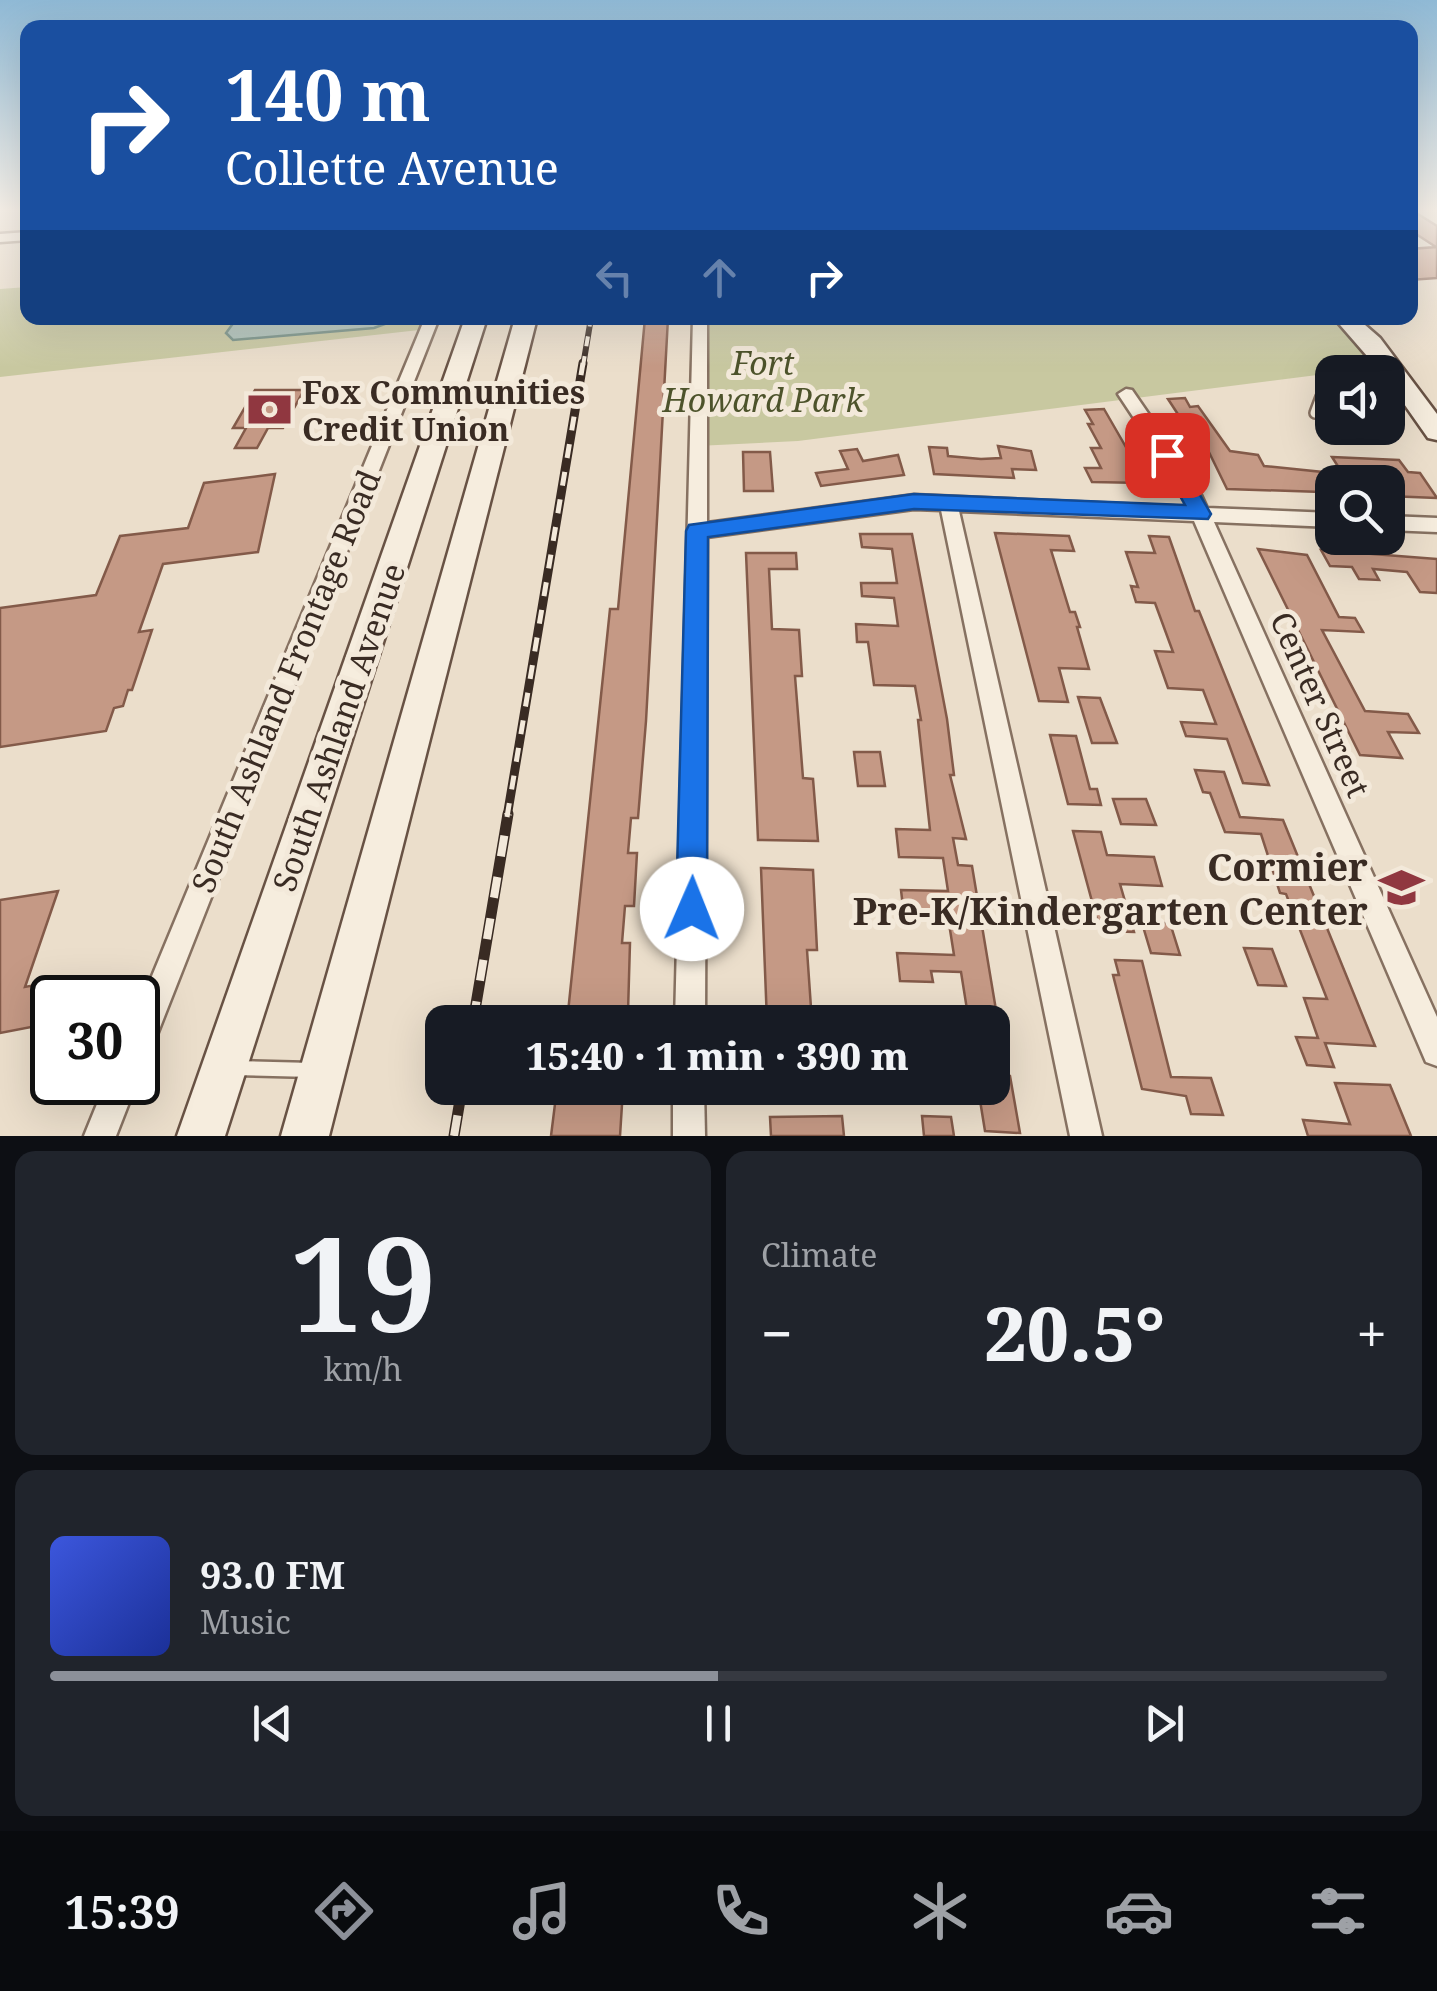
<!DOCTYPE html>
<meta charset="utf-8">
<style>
:root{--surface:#171b24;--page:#20242c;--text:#f1f3f6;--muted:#9ea1a6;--line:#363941;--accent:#8c9099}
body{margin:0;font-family:"Noto Serif",serif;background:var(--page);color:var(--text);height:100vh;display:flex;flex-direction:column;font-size:38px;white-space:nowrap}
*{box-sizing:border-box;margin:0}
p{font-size:32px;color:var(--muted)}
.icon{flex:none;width:55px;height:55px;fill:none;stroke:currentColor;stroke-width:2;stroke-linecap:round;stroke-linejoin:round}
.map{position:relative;height:1136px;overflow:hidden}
.side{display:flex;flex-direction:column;gap:15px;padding:15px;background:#0d0f14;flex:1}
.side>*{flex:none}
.top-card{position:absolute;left:20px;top:20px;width:1398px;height:305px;border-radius:20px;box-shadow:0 10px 40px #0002;background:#1a4fa0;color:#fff;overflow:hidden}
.controls{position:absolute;left:1315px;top:355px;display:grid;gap:20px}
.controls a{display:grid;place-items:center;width:90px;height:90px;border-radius:20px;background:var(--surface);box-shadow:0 10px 40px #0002;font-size:50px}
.speed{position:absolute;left:30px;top:975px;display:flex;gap:20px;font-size:50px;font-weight:700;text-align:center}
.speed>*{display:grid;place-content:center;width:130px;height:130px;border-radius:50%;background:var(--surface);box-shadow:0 10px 40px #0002;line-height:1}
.speed .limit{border:5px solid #111;border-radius:15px;background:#fff;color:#111}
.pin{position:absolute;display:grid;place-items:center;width:85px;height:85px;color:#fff;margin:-42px;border-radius:20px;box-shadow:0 5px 15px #0006}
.me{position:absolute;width:110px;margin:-55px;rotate:1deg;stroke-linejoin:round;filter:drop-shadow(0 0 8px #0008)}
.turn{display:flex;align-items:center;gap:35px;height:210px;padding:0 40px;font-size:45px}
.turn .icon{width:130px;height:130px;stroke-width:2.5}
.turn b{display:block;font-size:70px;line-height:85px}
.lanes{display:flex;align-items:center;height:95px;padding:0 40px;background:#0003;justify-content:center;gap:50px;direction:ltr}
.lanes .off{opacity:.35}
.big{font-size:75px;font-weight:800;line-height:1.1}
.side .card{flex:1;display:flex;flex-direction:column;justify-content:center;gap:15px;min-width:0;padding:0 35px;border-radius:20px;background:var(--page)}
.side .dial{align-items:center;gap:0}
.dial b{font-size:130px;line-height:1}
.song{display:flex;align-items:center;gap:30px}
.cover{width:120px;height:120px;border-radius:15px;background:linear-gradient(135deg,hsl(230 70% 55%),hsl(230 70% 35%))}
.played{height:10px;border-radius:5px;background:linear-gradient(90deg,var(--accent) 50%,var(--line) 50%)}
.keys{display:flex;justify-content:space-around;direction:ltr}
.heat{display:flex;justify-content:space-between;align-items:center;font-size:55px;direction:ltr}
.side .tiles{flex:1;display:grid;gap:15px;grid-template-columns:1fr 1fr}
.card:last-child{grid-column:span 2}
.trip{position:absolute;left:425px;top:1005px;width:585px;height:100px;border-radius:20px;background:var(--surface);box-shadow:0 10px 40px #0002;font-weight:800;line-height:100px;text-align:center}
.dock{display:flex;height:160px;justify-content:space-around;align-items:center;background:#090b0e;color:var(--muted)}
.dock .icon{width:70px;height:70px}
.dock .selected{color:var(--accent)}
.dock b{font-size:45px;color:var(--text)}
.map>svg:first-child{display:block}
.green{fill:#c8c8a0}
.water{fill:#abc0b8;stroke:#728e84;stroke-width:2.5}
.building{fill:#c59985;stroke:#835a49;stroke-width:2.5}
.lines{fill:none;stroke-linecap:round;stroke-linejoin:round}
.lane-far1-casing{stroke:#867161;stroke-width:14}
.lane-casing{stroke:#867161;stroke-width:19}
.street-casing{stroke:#867161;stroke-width:5}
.secondary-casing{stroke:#685244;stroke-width:5}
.lane-far1{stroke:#f6edde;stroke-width:9}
.lane{stroke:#f6edde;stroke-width:14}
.street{fill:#f6edde;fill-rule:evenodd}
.secondary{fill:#f6edde;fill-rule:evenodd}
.rail-far2-casing{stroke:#392b23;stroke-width:6}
.rail-far1-casing{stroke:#392b23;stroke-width:9}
.rail-casing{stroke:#392b23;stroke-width:11}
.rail-far2{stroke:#f3e9da;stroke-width:4;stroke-dasharray:10;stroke-linecap:butt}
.rail-far1{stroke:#f3e9da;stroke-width:5;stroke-dasharray:14;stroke-linecap:butt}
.rail{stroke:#f3e9da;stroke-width:8;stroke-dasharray:21;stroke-linecap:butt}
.route{fill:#1a73e8;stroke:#114b97;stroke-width:2.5}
.labels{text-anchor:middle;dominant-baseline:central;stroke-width:10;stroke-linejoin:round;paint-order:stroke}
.park-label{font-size:32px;font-style:italic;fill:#4d532b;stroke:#f3e9da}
.poi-label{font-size:32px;font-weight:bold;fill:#392b23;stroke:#f3e9da;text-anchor:start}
.street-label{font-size:32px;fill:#392b23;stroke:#f3e9da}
.near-poi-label{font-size:38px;font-weight:bold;fill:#392b23;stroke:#f3e9da;text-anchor:end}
</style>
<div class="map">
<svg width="1437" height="1136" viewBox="0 0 1437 1136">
<rect width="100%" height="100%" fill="#ebdecb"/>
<g class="green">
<polygon points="27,287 28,318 432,318 428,329 0,377 0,289"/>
<polygon points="700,318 1345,318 1388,366 798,441 697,446"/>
</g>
<polygon class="water" points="237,318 401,318 374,328 233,340 226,333"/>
<g class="building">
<polygon points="1410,209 1437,226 1437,278 1410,280 1410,249 1436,247 1410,230"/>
<polygon points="645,318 668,318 646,721 638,818 631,818 628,853 637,853 634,906 625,906 622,943 630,943 628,1012 625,1022 567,1022 610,609 618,609"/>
<polygon points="255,390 304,390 283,428 268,428 257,448 235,448 246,428 233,428"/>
<polygon points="1185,398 1190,407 1198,406 1230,451 1258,455 1264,466 1332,473 1332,509 1322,492 1227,489 1205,444 1198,445 1168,399"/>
<polygon points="1104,409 1142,475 1139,475 1143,483 1092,482 1085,468 1101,468 1091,448 1101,448 1088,424 1093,424 1085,410"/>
<polygon points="998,446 1031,451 1036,470 1012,469 1014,478 934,474 929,447 947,448 948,456 981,459 1001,458"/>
<polygon points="857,449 863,461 898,455 904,475 821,486 816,473 848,469 840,451"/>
<polygon points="743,452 770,452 773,491 744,491"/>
<polygon points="1332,457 1399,460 1408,472 1420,473 1437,498 1388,496 1388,482 1348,482"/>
<polygon points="275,474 258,552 163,564 139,632 152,630 132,690 128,690 123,706 114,708 106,731 0,747 0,608 96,595 120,536 188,528 204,483"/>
<polygon points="995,533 1069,536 1074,551 1051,550 1070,612 1075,612 1080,627 1077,627 1089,669 1059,668 1068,702 1039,701"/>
<polygon points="860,534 912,534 947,719 954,775 950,775 966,839 953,838 958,865 972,866 998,1022 969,1022 961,972 931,971 933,982 900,981 897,953 954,955 948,917 904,916 901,890 948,891 943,858 899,857 896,829 930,830 918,720 921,720 915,686 874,685 868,642 857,642 856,624 898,626 894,598 862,596 861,583 897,583 892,549 862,547"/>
<polygon points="1149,536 1169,537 1195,611 1199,611 1269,785 1243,783 1227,739 1186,736 1181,722 1216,724 1203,690 1168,688 1155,651 1173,652 1155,603 1136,602 1131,586 1138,587 1126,552 1155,553"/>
<polygon points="1258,549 1307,555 1339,617 1355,618 1363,632 1322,630 1365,711 1408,714 1419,733 1388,732 1402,758 1360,755"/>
<polygon points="1321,550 1437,559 1437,593 1420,592 1407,572 1373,569 1379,580 1359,579 1352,567 1330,566"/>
<polygon points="746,553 796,553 797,569 769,569 772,629 799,630 802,676 795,676 803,778 813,779 818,841 758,840"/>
<polygon points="1078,697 1100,698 1117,743 1092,743"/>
<polygon points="1050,735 1076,736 1090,789 1097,789 1101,805 1068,804"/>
<polygon points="854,752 880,752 885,786 858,786"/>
<polygon points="1195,770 1224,772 1240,817 1283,820 1375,1046 1325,1043 1334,1067 1307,1065 1296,1037 1318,1038 1304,998 1327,999 1286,894 1280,893 1261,834 1225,832 1210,793 1203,792"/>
<polygon points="1113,799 1146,799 1156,825 1121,824"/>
<polygon points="1073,831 1101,832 1107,855 1154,857 1162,886 1120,884 1134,932 1100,931"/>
<polygon points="761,868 813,870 817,950 807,950 812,1022 767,1022"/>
<polygon points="58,891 25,987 73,978 67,998 52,998 52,1023 0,1033 0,900"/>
<polygon points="1142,923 1170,923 1180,955 1151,953"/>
<polygon points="1244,948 1272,949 1286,986 1258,985"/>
<polygon points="1115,960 1142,961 1171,1077 1211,1078 1223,1115 1191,1114 1186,1096 1142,1089 1113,975 1119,975"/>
<polygon points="992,1076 1010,1076 1020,1133 985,1131 978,1088 992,1088"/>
<polygon points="1335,1083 1390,1085 1411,1136 1308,1136 1303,1120 1350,1124"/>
<polygon points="557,1088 623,1089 620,1136 551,1136"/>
<polygon points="842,1116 844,1136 771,1136 770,1117"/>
<polygon points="922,1116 951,1117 954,1136 924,1136"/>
</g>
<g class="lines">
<defs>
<g id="lane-far1">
<polyline points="1388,391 1404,390"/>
<polyline points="1315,413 1321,397 1332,396"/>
</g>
<polyline id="lane" points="234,1068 312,1070"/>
<g id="street">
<polygon points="28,232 28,240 0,242 0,234"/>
<polygon points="425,318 439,318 153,1045 149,1056 138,1060 138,1010"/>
<polygon points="693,318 707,318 707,523 914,495 1188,507 1179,486 1118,394 1126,389 1132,390 1194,480 1207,508 1332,513 1332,527 1214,522 1437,1017 1437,1066 1426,1062 1194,521 959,511 1102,1136 1070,1136 941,510 914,509 707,537 705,1022 675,1022"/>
<polygon points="1388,516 1437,518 1437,532 1388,530"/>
<polygon points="106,1082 137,1082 116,1136 84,1136"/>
<polygon points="673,1088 704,1088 705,1136 673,1136"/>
</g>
<g id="secondary">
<polygon points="465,318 487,318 225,1136 177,1136"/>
<polygon points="515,318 537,318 329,1136 281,1136"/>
<polygon points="1334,318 1357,318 1380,338 1437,414 1437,440 1428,438 1388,381 1388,372 1381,372"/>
</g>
</defs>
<use href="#lane-far1" class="lane-far1-casing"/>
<use href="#lane" class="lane-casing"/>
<use href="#street" class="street-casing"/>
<use href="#secondary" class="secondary-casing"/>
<use href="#lane-far1" class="lane-far1"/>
<use href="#lane" class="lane"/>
<use href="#street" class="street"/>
<use href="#secondary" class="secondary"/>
<defs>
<polyline id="rail-far2" points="583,366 591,318"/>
<polyline id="rail-far1" points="507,817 583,363"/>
<g id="rail">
<polyline points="473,1022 508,814"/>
<polyline points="454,1136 462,1088"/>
</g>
</defs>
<use href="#rail-far2" class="rail-far2-casing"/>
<use href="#rail-far1" class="rail-far1-casing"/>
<use href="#rail" class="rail-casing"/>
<use href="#rail-far2" class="rail-far2"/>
<use href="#rail-far1" class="rail-far1"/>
<use href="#rail" class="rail"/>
</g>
<linearGradient id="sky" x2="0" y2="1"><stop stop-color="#8fb9d5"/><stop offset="0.57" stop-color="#f6f0e8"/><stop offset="1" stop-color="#f6f0e8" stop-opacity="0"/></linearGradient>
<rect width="1437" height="367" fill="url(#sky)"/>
<polygon class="route" points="1167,448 1174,450 1211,514 1208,519 914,509 708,537 707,909 703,920 692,924 681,920 676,909 686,531 689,525 914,494 1185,505 1157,455"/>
<defs>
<symbol id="bank-bare" viewBox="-9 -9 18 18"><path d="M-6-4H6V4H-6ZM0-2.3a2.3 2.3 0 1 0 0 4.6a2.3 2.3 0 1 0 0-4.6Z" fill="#903740" stroke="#f3e9da" stroke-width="2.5" paint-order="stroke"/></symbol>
<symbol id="school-bare" viewBox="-9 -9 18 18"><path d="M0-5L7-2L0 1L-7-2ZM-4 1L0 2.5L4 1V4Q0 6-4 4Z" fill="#903740" stroke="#f3e9da" stroke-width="2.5" paint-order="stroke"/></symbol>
</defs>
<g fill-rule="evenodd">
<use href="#bank-bare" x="238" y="378" width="63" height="63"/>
<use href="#school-bare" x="1370" y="856" width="63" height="63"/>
</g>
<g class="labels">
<g class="park-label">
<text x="763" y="362">Fort<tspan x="763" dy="37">Howard Park</tspan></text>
</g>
<g class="poi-label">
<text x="302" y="391">Fox Communities<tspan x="302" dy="37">Credit Union</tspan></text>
</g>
<g class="street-label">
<text transform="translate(285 681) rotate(-68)">South Ashland Frontage Road</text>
<text transform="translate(1321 704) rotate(66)">Center Street</text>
<text transform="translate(338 727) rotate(-71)">South Ashland Avenue</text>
</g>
<g class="near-poi-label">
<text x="1368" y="866">Cormier<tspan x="1368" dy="44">Pre-K/Kindergarten Center</tspan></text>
</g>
</g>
</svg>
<div class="controls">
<a><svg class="icon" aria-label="sound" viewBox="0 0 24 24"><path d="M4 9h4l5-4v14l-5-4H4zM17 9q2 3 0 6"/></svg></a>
<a><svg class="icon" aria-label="search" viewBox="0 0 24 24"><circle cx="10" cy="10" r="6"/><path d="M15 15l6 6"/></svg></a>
</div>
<div class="speed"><div class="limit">30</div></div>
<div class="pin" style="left:1167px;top:455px;background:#d93025"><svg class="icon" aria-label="arrive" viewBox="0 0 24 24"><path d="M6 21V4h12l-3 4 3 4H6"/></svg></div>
<svg class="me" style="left:692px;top:909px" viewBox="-20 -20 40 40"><circle r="19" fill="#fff"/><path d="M0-13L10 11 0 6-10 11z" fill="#1a73e8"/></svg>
<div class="trip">15:40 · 1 min · 390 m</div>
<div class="top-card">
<div class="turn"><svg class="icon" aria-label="right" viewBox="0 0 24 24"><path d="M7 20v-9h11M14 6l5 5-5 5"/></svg><div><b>140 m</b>Collette Avenue</div></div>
<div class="lanes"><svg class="icon off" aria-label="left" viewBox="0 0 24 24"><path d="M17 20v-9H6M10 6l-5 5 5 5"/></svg><svg class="icon off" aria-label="ahead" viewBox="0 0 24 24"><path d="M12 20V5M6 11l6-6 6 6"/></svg><svg class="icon" aria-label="right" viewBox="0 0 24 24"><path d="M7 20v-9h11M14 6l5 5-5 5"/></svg></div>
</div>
</div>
<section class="side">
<div class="tiles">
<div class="card dial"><b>19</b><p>km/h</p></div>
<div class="card"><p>Climate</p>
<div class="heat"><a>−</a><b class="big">20.5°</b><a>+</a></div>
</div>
<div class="card">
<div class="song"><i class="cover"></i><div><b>93.0 FM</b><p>Music</p></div></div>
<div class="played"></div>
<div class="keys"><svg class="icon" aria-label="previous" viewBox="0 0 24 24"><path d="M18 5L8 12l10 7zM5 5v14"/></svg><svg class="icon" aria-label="pause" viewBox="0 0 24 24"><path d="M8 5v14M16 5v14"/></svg><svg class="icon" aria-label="next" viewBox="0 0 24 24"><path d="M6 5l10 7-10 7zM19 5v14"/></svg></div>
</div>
</div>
</section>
<nav class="dock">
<b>15:39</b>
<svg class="icon selected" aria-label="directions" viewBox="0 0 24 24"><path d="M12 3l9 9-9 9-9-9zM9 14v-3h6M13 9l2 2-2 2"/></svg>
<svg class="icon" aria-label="music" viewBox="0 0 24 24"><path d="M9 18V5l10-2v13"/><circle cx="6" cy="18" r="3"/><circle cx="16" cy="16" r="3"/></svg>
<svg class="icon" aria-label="phone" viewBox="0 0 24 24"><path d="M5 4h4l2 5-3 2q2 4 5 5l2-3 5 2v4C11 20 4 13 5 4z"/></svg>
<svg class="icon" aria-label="climate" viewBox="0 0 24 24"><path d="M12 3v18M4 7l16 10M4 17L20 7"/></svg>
<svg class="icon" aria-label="car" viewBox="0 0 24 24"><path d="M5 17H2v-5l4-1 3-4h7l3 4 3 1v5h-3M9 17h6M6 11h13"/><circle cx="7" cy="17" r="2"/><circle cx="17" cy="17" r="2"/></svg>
<svg class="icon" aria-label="filters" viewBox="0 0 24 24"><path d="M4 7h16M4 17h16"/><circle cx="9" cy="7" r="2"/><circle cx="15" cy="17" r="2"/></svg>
</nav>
